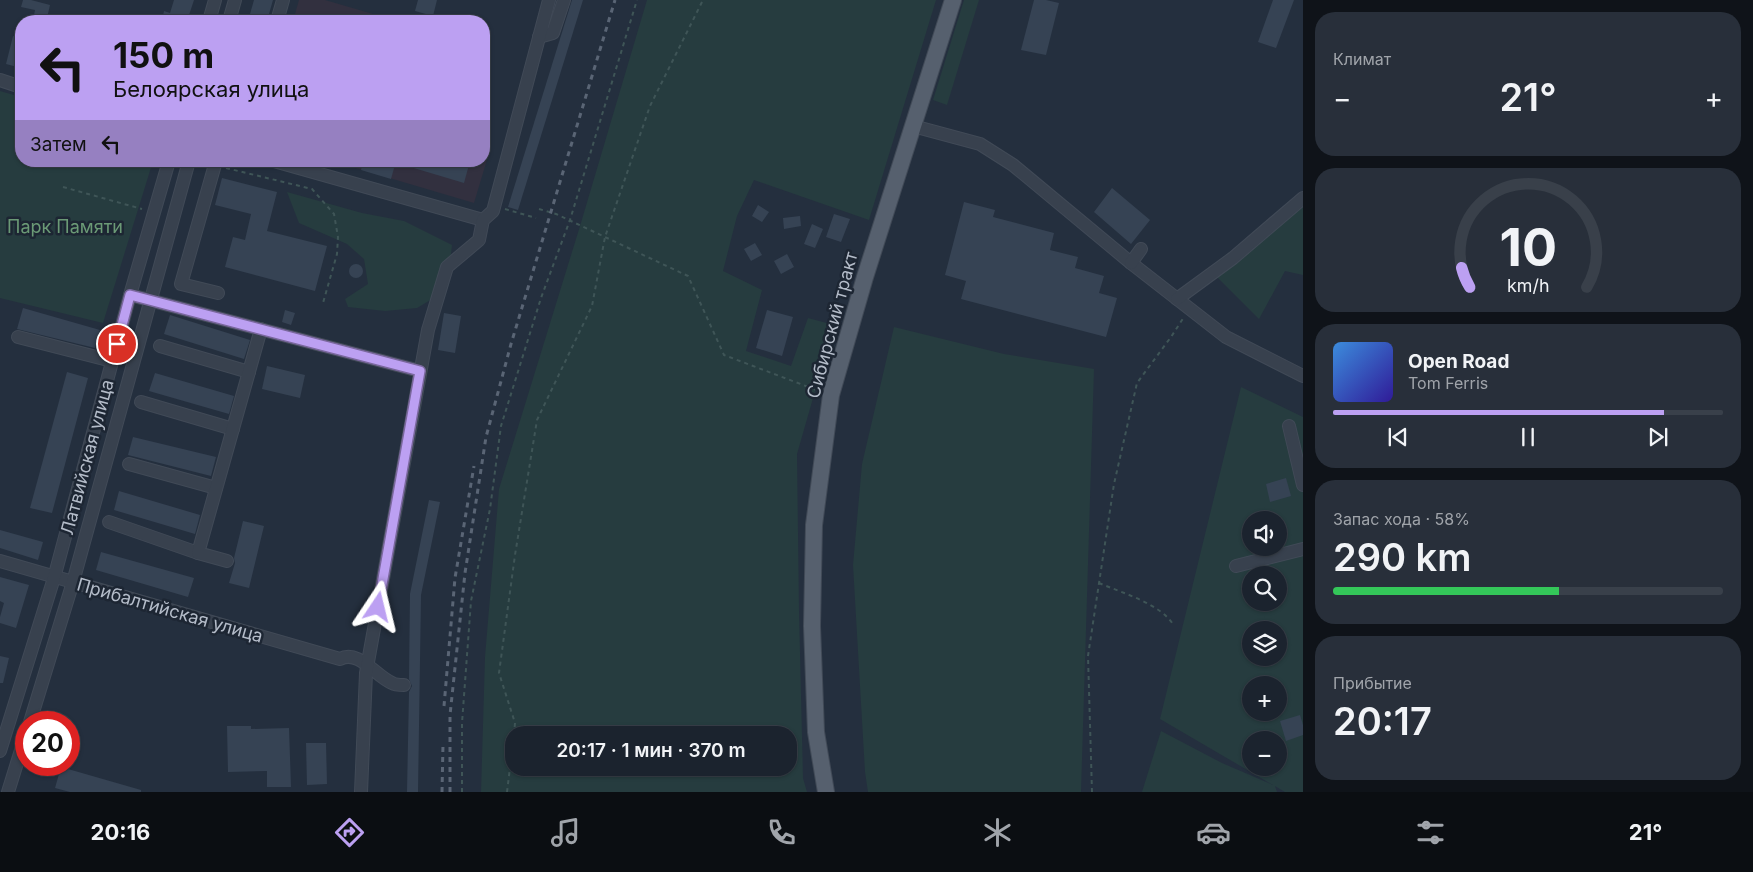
<!DOCTYPE html>
<html lang="ru">
<meta charset="utf-8">
<style>
:root{--surface:#1b232e;--page:#282f3a;--text:#f1f3f6;--muted:#a0a4aa;--line:#39404a;--accent:#bca0f2}
body{margin:0;font-family:Inter,sans-serif;background:var(--page);color:var(--text);height:100vh;display:flex;flex-direction:column;font-size:19px;white-space:nowrap}
*{box-sizing:border-box;margin:0}
p{font-size:16px;color:var(--muted)}
.icon{flex:none;width:28px;height:28px;fill:none;stroke:currentColor;stroke-width:2;stroke-linecap:round;stroke-linejoin:round}
.map{position:relative;flex:1;overflow:hidden}
.details{display:flex;flex-direction:column;gap:12px;padding:12px;background:#0f1319;width:450px}
.details>*{flex:none}
.hud{position:absolute;left:15px;top:15px;width:475px;height:152px;border-radius:20px;box-shadow:0 1px 4px #0004,0 0 0 1px var(--line);background:#bca0f2;color:#111;overflow:hidden}
.controls{position:absolute;left:1242px;top:511px;display:grid;gap:10px}
.controls a{display:grid;place-items:center;width:45px;height:45px;border-radius:50%;background:var(--surface);box-shadow:0 1px 4px #0004,0 0 0 1px var(--line);font-size:25px}
.speed{position:absolute;left:15px;top:711px;display:flex;gap:10px;font-size:25px;font-weight:700;text-align:center}
.speed>*{display:grid;place-content:center;width:65px;height:65px;border-radius:50%;background:var(--surface);box-shadow:0 1px 4px #0004,0 0 0 1px var(--line);line-height:1}
.speed .limit{border:8px solid #d22;background:#fff;color:#111}
.pin{position:absolute;display:grid;place-items:center;width:42px;height:42px;color:#fff;margin:-21px;border:2px solid #fff;border-radius:50%;box-shadow:0 1px 5px #0007}
.me{position:absolute;width:55px;margin:-28px;rotate:10deg;stroke-linejoin:round;filter:drop-shadow(0 0 4px #0008)}
.turn{display:flex;align-items:center;gap:18px;height:105px;padding:0 15px;font-size:22px}
.turn .icon{width:65px;height:65px;stroke-width:2.5}
.turn b{display:block;font-size:35px;line-height:42px}
.then{display:flex;align-items:center;height:48px;padding:0 15px;background:#0003;gap:10px;font-size:19px}
.big{font-size:38px;font-weight:600;line-height:1.1}
.details .card{flex:1;display:flex;flex-direction:column;justify-content:center;gap:8px;min-width:0;padding:0 18px;border-radius:20px;background:var(--page)}
.details .dial{align-items:center;gap:0}
.dial svg{height:130px;overflow:visible;fill:none;stroke:var(--line);stroke-width:7;stroke-linecap:round;text-anchor:middle}
.dial text{fill:var(--text);stroke:none}
.song{display:flex;align-items:center;gap:15px}
.cover{width:60px;height:60px;border-radius:8px;background:linear-gradient(135deg,hsl(210 70% 55%),hsl(250 70% 35%))}
.played{height:5px;border-radius:2px;background:linear-gradient(90deg,var(--accent) 85%,var(--line) 85%)}
.keys{display:flex;justify-content:space-around;direction:ltr}
.heat{display:flex;justify-content:space-between;align-items:center;font-size:28px;direction:ltr}
.charge{height:8px;border-radius:4px;background:linear-gradient(90deg,#34c759 58%,var(--line) 0)}
.trip{position:absolute;left:505px;top:726px;width:292px;height:50px;border-radius:20px;background:var(--surface);box-shadow:0 1px 4px #0004,0 0 0 1px var(--line);font-weight:600;line-height:50px;text-align:center}
.tab-bar{display:flex;height:80px;justify-content:space-around;align-items:center;background:#0b0e12;color:var(--muted)}
.tab-bar .icon{width:35px;height:35px}
.tab-bar .current{color:var(--accent)}
.tab-bar b{font-size:22px;color:var(--text)}
main{display:flex;flex:1;min-height:0}
.map>svg:first-child{display:block}
.medical{fill:#32303f}
.green{fill:#263c3f;fill-rule:evenodd}
.building{fill:#364354}
.lines{fill:none;stroke-linecap:round;stroke-linejoin:round}
.minor-casing{stroke:#414a57;stroke-width:14}
.major-casing{stroke:#414a57;stroke-width:18}
.path{stroke:#3f5557;stroke-width:2;stroke-dasharray:4 4;stroke-linecap:butt}
.minor{stroke:#38414e;stroke-width:12}
.major{stroke:#56606e;stroke-width:16}
.rail{stroke:#5a6575;stroke-width:3;stroke-dasharray:5 5;stroke-linecap:butt}
.route-casing{stroke:#7a689d;stroke-width:12}
.route{stroke:#bca0f2;stroke-width:9}
.labels{text-anchor:middle;dominant-baseline:central;stroke-width:5;stroke-linejoin:round;paint-order:stroke}
.park-label{font-size:18px;fill:#6b9a76;stroke:#1d2633}
.street-label{font-size:18px;fill:#b4bcc9;stroke:#1d2633}
</style>
<main>
<div class="map">
<svg width="1303" height="792" viewBox="0 0 1303 792">
<rect width="100%" height="100%" fill="#242f3e"/>
<g class="medical">
<polygon points="299,0 325,0 397,21 293,21"/>
<polygon points="484,152 489,153 474,203 332,161 484,161"/>
</g>
<g class="green">
<path d="M 647,0 L 936,0 L 869,220 L 754,180 L 737,216 L 723,271 L 762,290 L 746,351 L 791,366 L 808,318 L 834,325 L 797,454 L 799,611 L 803,778 L 807,792 L 481,792 L 485,657 L 499,489 L 580,226 ZM 514,735 L 789,735 L 789,768 L 514,768 Z"/>
<polygon points="964,0 979,0 947,105 933,100"/>
<polygon points="0,91 21,97 21,161 153,161 103,323 0,298"/>
<polygon points="287,192 362,213 404,221 452,245 447,290 417,308 385,311 348,307 345,299 368,284 364,259 347,244 299,223"/>
<polygon points="1303,204 1303,275 1285,271 1259,319 1216,276"/>
<polygon points="894,327 1004,354 1094,369 1081,792 868,792 865,772 853,565 862,464"/>
<path d="M 1241,387 L 1303,417 L 1303,792 L 1285,792 L 1275,786 L 1277,792 L 1142,792 L 1161,731 L 1222,763 L 1273,785 L 1160,719 ZM 1251,520 L 1279,520 L 1279,548 L 1251,548 ZM 1251,575 L 1279,575 L 1279,602 L 1251,602 ZM 1251,630 L 1279,630 L 1279,658 L 1251,658 ZM 1251,685 L 1279,685 L 1279,712 L 1251,712 ZM 1251,740 L 1279,740 L 1279,768 L 1251,768 Z"/>
</g>
<g class="building">
<polygon points="23,0 31,0 50,5 47,18 34,15 35,10 21,7"/>
<polygon points="174,0 194,0 188,18 192,19 192,21 162,21 164,11 170,13"/>
<polygon points="254,0 273,0 267,21 248,21"/>
<polygon points="418,0 437,0 433,16 415,11"/>
<polygon points="572,0 583,0 518,210 508,207"/>
<polygon points="1034,0 1046,0 1059,3 1046,55 1021,50"/>
<polygon points="1273,0 1294,0 1276,48 1258,42"/>
<polygon points="13,36 21,39 21,68 6,64"/>
<polygon points="363,161 396,161 391,179 361,170"/>
<polygon points="397,161 470,161 464,183 397,163"/>
<polygon points="222,178 277,192 267,231 327,246 315,291 225,267 233,237 245,240 251,214 215,205"/>
<polygon points="1112,188 1150,220 1131,244 1094,212"/>
<polygon points="964,202 995,210 993,217 1054,233 1050,250 1078,257 1075,268 1104,276 1099,293 1117,298 1106,337 961,299 966,281 945,275"/>
<polygon points="758,205 769,212 762,222 752,216"/>
<polygon points="834,214 850,219 841,242 826,237"/>
<polygon points="800,216 801,226 784,229 783,218"/>
<polygon points="812,224 823,229 815,248 804,244"/>
<polygon points="755,243 762,255 751,261 744,249"/>
<polygon points="787,254 794,267 781,274 774,261"/>
<circle cx="356" cy="271" r="7"/>
<polygon points="23,308 100,330 95,348 17,329"/>
<polygon points="285,310 295,313 291,325 282,322"/>
<polygon points="767,310 793,317 782,356 756,348"/>
<polygon points="444,313 461,316 455,353 438,350"/>
<polygon points="170,315 250,340 244,359 164,334"/>
<polygon points="267,366 305,375 300,398 262,389"/>
<polygon points="67,372 88,378 52,513 30,508"/>
<polygon points="155,373 234,396 229,414 149,391"/>
<polygon points="133,437 216,457 211,476 128,455"/>
<polygon points="1286,478 1291,496 1270,502 1266,484"/>
<polygon points="119,491 200,515 195,534 114,510"/>
<polygon points="429,500 440,502 421,595 418,792 407,792 409,692 412,686 409,679 410,594"/>
<polygon points="243,521 264,526 249,588 229,583 235,563 234,558"/>
<polygon points="0,530 43,542 38,560 0,548"/>
<polygon points="101,552 194,578 188,597 96,570"/>
<polygon points="0,577 29,585 16,628 0,623 0,617 4,603 0,601"/>
<polygon points="0,656 9,658 3,683 0,683"/>
<polygon points="1300,715 1303,725 1303,735 1286,741 1280,721"/>
<polygon points="227,726 251,726 251,729 289,728 291,787 267,787 267,771 228,772"/>
<polygon points="306,743 326,743 327,784 307,785"/>
<polygon points="61,767 141,790 141,792 70,792 55,788"/>
</g>
<g class="lines">
<defs>
<g id="minor">
<polyline points="209,21 215,0"/>
<polyline points="229,21 235,0"/>
<polyline points="277,21 283,0"/>
<polyline points="539,37 553,33 564,0"/>
<polyline points="0,80 21,87"/>
<polyline points="913,126 980,144 1013,165 1131,263 1226,337 1303,376"/>
<polyline points="216,161 181,284 218,293"/>
<polyline points="274,161 483,220"/>
<polyline points="1131,263 1141,249"/>
<polyline points="130,295 420,371"/>
<polyline points="1177,299 1233,258 1303,198"/>
<polyline points="18,337 112,361"/>
<polyline points="160,346 249,372"/>
<polyline points="141,402 233,429"/>
<polyline points="1289,426 1303,485"/>
<polyline points="129,464 216,488"/>
<polyline points="109,522 198,553"/>
<path d="M 0,561 L 340,659 C 359,649 375,676 392,683 C 395,685 400,685 404,685"/>
<polyline points="227,561 198,553 261,329"/>
<polyline points="1236,566 1303,549"/>
<polyline points="30,722 73,582 189,161"/>
<polyline points="0,751 54,578 130,295 169,161"/>
<polyline points="8,792 26,734"/>
<polyline points="361,792 366,673 428,330 447,267 479,240 483,220 493,211 549,0"/>
</g>
<polyline id="major" points="826,792 816,732 812,626 814,525 831,395 865,277 953,0"/>
</defs>
<use href="#minor" class="minor-casing"/>
<use href="#major" class="major-casing"/>
<g class="path">
<polyline points="126,163 130,161"/>
<polyline points="226,168 312,189 334,214 338,237 337,254 323,303"/>
<polyline points="63,187 142,209"/>
<polyline points="505,209 536,218"/>
<polyline points="539,209 556,214 688,276 724,355 819,391"/>
<path d="M 1099,583 C 1122,593 1162,604 1174,626"/>
<polyline points="514,735 515,723 499,673 515,555 537,420 592,306 605,237 650,106 703,0"/>
<polyline points="462,792 462,723 471,601 490,509 501,426 541,298 570,220 637,0"/>
<polyline points="507,792 514,735"/>
<polyline points="1092,792 1088,656 1114,484 1137,383 1171,337 1184,317"/>
</g>
<use href="#minor" class="minor"/>
<use href="#major" class="major"/>
<g class="rail">
<polyline points="444,706 455,578 474,466"/>
<polyline points="442,792 443,744"/>
<polyline points="450,792 450,715 465,573 486,437 511,344 615,0"/>
</g>
</g>
<g class="lines">
<defs>
<polyline id="route" points="117,344 130,295 420,371 378,607"/>
</defs>
<use href="#route" class="route-casing"/>
<use href="#route" class="route"/>
</g>
<g class="labels">
<g class="park-label">
<text x="65" y="226">Парк Памяти</text>
</g>
<g class="street-label">
<text transform="translate(832 325) rotate(-75)">Сибирский тракт</text>
<text transform="translate(87 457) rotate(-75)">Латвийская улица</text>
<text transform="translate(170 610) rotate(16)">Прибалтийская улица</text>
</g>
</g>
</svg>
<div class="controls">
<a><svg class="icon" aria-label="sound" viewBox="0 0 24 24"><path d="M4 9h4l5-4v14l-5-4H4zM17 9q2 3 0 6"/></svg></a>
<a><svg class="icon" aria-label="search" viewBox="0 0 24 24"><circle cx="10" cy="10" r="6"/><path d="M15 15l6 6"/></svg></a>
<a><svg class="icon" aria-label="layers" viewBox="0 0 24 24"><path d="M12 4l9 5-9 5-9-5zM3 14l9 5 9-5"/></svg></a>
<a>+</a>
<a>−</a>
</div>
<div class="speed"><div class="limit">20</div></div>
<div class="pin" style="left:117px;top:344px;background:#d93025"><svg class="icon" aria-label="arrive" viewBox="0 0 24 24"><path d="M6 21V4h12l-3 4 3 4H6"/></svg></div>
<svg class="me" style="left:378px;top:607px" viewBox="-20 -20 40 40"><path d="M0-17L14 15 0 8-14 15z" fill="#bca0f2" stroke="#fff" stroke-width="4"/></svg>
<div class="trip">20:17 · 1 мин · 370 m</div>
<div class="hud">
<div class="turn"><svg class="icon" aria-label="left" viewBox="0 0 24 24"><path d="M17 20v-9H6M10 6l-5 5 5 5"/></svg><div><b>150 m</b>Белоярская улица</div></div>
<div class="then">Затем<svg class="icon" aria-label="left" viewBox="0 0 24 24"><path d="M17 20v-9H6M10 6l-5 5 5 5"/></svg></div>
</div>
</div>
<section class="details">
<div class="card"><p>Климат</p>
<div class="heat"><a>−</a><b class="big">21°</b><a>+</a></div>
</div>
<div class="card dial"><svg viewBox="0 0 100 80">
<path d="M14 69A42 42 0 1 1 86 69"/>
<path d="M14 69A42 42 0 0 1 9 57" stroke="#bca0f2"/>
<text x="50" y="56" font-size="32" font-weight="700">10</text>
<text x="50" y="72" font-size="11">km/h</text>
</svg></div>
<div class="card">
<div class="song"><i class="cover"></i><div><b>Open Road</b><p>Tom Ferris</p></div></div>
<div class="played"></div>
<div class="keys"><svg class="icon" aria-label="previous" viewBox="0 0 24 24"><path d="M18 5L8 12l10 7zM5 5v14"/></svg><svg class="icon" aria-label="pause" viewBox="0 0 24 24"><path d="M8 5v14M16 5v14"/></svg><svg class="icon" aria-label="next" viewBox="0 0 24 24"><path d="M6 5l10 7-10 7zM19 5v14"/></svg></div>
</div>
<div class="card"><p>Запас хода · 58%</p><b class="big">290 km</b><div class="charge"></div></div>
<div class="card"><p>Прибытие</p><b class="big">20:17</b></div>
</section>
</main>
<nav class="tab-bar">
<b>20:16</b>
<svg class="icon current" aria-label="directions" viewBox="0 0 24 24"><path d="M12 3l9 9-9 9-9-9zM9 14v-3h6M13 9l2 2-2 2"/></svg>
<svg class="icon" aria-label="music" viewBox="0 0 24 24"><path d="M9 18V5l10-2v13"/><circle cx="6" cy="18" r="3"/><circle cx="16" cy="16" r="3"/></svg>
<svg class="icon" aria-label="phone" viewBox="0 0 24 24"><path d="M5 4h4l2 5-3 2q2 4 5 5l2-3 5 2v4C11 20 4 13 5 4z"/></svg>
<svg class="icon" aria-label="climate" viewBox="0 0 24 24"><path d="M12 3v18M4 7l16 10M4 17L20 7"/></svg>
<svg class="icon" aria-label="car" viewBox="0 0 24 24"><path d="M5 17H2v-5l4-1 3-4h7l3 4 3 1v5h-3M9 17h6M6 11h13"/><circle cx="7" cy="17" r="2"/><circle cx="17" cy="17" r="2"/></svg>
<svg class="icon" aria-label="filters" viewBox="0 0 24 24"><path d="M4 7h16M4 17h16"/><circle cx="9" cy="7" r="2"/><circle cx="15" cy="17" r="2"/></svg>
<b>21°</b>
</nav>
